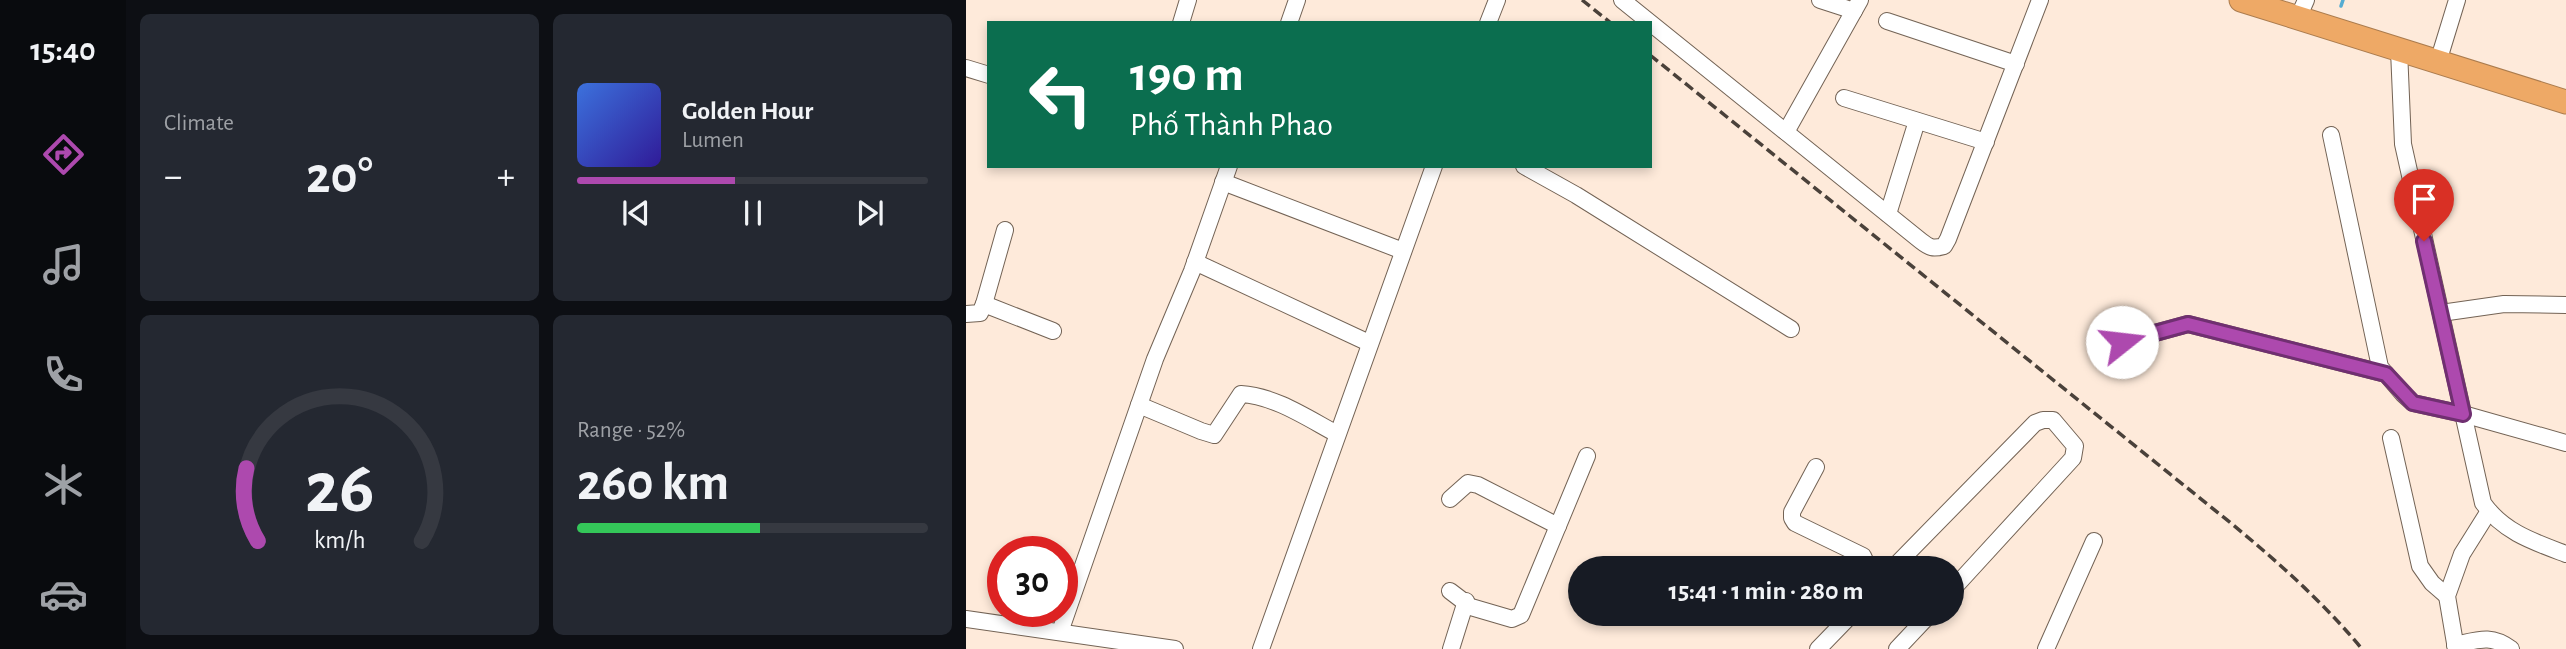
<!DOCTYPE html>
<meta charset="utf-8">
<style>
:root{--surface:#171b24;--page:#242831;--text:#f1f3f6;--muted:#9ea1a6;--line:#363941;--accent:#ad49ae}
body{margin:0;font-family:"Alegreya Sans",sans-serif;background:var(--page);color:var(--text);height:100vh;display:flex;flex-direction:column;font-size:26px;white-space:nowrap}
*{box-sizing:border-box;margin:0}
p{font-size:23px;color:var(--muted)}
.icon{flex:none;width:38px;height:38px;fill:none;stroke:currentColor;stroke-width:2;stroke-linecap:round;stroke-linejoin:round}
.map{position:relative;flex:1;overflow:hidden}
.details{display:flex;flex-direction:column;gap:14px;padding:14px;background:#0d0f14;width:840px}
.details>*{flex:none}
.top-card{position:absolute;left:21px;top:21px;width:665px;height:147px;border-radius:0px;box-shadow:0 4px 10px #0003;background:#0b6e4f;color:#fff;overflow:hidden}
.speed{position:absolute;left:21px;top:536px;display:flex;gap:14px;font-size:35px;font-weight:700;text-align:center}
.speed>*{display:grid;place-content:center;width:91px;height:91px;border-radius:50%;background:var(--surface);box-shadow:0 4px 10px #0003;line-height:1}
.speed .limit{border:10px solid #d22;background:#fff;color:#111}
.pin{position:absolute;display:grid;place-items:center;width:60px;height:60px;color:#fff;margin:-72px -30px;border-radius:50% 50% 50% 0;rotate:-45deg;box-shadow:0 0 7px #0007}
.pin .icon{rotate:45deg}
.me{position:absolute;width:77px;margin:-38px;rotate:74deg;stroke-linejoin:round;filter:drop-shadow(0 0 5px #0008)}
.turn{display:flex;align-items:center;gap:24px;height:147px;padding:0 28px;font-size:32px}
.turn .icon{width:91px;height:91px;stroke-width:2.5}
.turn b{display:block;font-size:49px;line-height:60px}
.big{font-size:52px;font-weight:700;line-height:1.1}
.details .tile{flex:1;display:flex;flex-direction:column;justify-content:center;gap:10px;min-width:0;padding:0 24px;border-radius:10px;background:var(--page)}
.details .dial{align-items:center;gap:0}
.dial svg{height:182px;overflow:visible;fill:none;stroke:var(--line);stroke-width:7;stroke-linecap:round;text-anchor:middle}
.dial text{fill:var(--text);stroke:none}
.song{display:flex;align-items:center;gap:21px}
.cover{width:84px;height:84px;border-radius:10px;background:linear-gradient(135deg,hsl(220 70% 55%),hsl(250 70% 35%))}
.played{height:7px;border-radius:4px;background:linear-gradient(90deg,var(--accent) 45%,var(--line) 45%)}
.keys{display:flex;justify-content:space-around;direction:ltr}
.heat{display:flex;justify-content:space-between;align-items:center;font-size:38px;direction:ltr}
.charge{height:10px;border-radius:5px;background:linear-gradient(90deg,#34c759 52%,var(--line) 0)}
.details .tiles{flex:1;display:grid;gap:14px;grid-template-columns:repeat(2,1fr)}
.trip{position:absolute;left:602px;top:556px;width:396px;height:70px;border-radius:35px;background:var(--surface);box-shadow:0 4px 10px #0003;font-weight:700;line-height:70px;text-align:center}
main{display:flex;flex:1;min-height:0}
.tab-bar{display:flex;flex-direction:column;width:126px;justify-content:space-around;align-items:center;background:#090b0e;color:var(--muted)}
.tab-bar .icon{width:49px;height:49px}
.tab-bar .selected{color:var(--accent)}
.tab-bar b{font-size:32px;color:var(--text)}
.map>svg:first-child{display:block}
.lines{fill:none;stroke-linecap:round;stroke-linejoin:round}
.stream{stroke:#56acd1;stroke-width:3.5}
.minor-casing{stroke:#736355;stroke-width:18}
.highway-casing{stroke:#ab7c4e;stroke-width:25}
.minor{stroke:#fff;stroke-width:16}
.highway{stroke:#eea966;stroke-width:23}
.rail{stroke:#4a413a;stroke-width:3.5;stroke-dasharray:10 5;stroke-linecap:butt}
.route-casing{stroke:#702f71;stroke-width:18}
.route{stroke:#ad49ae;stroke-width:12}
</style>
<main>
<nav class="tab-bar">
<b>15:40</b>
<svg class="icon selected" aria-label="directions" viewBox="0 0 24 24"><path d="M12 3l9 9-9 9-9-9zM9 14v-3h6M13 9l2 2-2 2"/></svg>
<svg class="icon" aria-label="music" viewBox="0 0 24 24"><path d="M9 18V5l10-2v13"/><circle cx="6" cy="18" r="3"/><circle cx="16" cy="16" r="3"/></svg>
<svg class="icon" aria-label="phone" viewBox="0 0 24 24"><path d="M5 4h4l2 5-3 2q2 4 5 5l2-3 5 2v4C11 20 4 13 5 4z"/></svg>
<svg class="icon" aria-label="climate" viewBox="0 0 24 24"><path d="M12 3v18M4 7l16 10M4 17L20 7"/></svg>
<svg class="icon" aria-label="car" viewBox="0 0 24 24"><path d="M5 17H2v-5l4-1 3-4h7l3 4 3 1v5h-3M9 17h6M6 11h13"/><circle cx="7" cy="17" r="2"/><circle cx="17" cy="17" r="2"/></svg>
</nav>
<section class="details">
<div class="tiles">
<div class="tile"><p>Climate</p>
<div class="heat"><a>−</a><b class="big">20°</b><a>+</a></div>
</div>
<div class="tile">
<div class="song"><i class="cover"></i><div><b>Golden Hour</b><p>Lumen</p></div></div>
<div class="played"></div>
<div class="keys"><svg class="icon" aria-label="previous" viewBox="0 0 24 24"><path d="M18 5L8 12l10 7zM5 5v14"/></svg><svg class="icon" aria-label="pause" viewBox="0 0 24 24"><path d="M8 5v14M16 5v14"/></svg><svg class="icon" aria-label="next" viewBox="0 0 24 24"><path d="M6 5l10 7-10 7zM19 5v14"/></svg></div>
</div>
<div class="tile dial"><svg viewBox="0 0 100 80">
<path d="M14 69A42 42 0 1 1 86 69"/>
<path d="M14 69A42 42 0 0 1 9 37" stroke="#ad49ae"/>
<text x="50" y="56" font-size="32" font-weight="700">26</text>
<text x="50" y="72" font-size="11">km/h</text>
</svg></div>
<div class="tile"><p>Range · 52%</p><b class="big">260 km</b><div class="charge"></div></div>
</div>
</section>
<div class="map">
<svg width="1600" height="649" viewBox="0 0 1600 649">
<rect width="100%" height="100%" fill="#feeada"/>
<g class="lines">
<polyline class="stream" points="1375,6 1377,0"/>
<defs>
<g id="minor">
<path d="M 656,0 L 955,241 C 964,248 967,249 978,246 L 982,239 L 1074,0"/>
<polyline points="854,0 888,11"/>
<polyline points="1332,18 1340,0"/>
<polyline points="921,21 1050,64"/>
<polyline points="215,23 222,0"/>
<polyline points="323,23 331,0"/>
<polyline points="522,23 531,0"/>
<path d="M 1433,50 L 1437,144 L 1517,503 C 1537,532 1568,542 1600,554"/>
<polyline points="1472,62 1491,0"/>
<polyline points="0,68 23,75"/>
<polyline points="878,98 1020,142"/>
<polyline points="820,132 894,0"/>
<polyline points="1365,135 1414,367 1437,394 1447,403 1497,414 1600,443"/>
<polyline points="558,166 610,195 825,329"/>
<polyline points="257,182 437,251"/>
<polyline points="922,214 951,121"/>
<polyline points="229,262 403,343"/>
<polyline points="18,304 39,230"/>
<polyline points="1475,313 1538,304 1600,305"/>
<polyline points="0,314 14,313 18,304 87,331"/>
<polyline points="1156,342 1222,324 1420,374"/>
<path d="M 173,405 L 235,431 L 248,435 L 275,394 C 309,396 341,418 371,434"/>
<polyline points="1425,438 1454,566 1466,583 1481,596"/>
<polyline points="850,467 826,512 826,518 829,523 897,556 903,569"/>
<polyline points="484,499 502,483 512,485 592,526"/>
<polyline points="926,569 1069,423 1077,420 1087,420 1109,446 1107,458 985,591"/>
<polyline points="484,591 505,607 546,619 555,615 621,456"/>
<polyline points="0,619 209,649"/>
<polyline points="94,632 189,359 226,271 263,166"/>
<path d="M 1489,645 C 1512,640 1525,634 1545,649"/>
<polyline points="295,649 468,166"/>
<polyline points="485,649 500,601"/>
<polyline points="852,649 886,614"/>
<polyline points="931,649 964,614"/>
<polyline points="1080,649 1128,541"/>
<polyline points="1490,649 1481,596 1496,554 1523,511"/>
</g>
<polyline id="highway" points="1275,0 1600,102"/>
</defs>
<use href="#minor" class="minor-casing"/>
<use href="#highway" class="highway-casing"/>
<use href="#minor" class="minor"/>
<use href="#highway" class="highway"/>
<g class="rail">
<polyline points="616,0 645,23"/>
<path d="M 684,55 L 1266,524 C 1313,563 1357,602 1396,649"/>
</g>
</g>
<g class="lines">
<defs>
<polyline id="route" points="1156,342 1222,324 1420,374 1447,403 1497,414 1458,241"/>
</defs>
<use href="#route" class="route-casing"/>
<use href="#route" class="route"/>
</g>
</svg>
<div class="speed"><div class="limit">30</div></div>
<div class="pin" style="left:1458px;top:241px;background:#d93025"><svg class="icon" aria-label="arrive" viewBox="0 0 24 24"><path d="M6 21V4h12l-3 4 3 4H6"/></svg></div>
<svg class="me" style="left:1156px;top:342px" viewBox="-20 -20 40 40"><circle r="19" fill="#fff"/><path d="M0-13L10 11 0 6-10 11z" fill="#ad49ae"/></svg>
<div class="trip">15:41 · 1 min · 280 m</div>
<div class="top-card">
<div class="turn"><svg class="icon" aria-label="left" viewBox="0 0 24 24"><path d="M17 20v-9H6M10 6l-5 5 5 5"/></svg><div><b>190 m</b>Phố Thành Phao</div></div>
</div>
</div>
</main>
